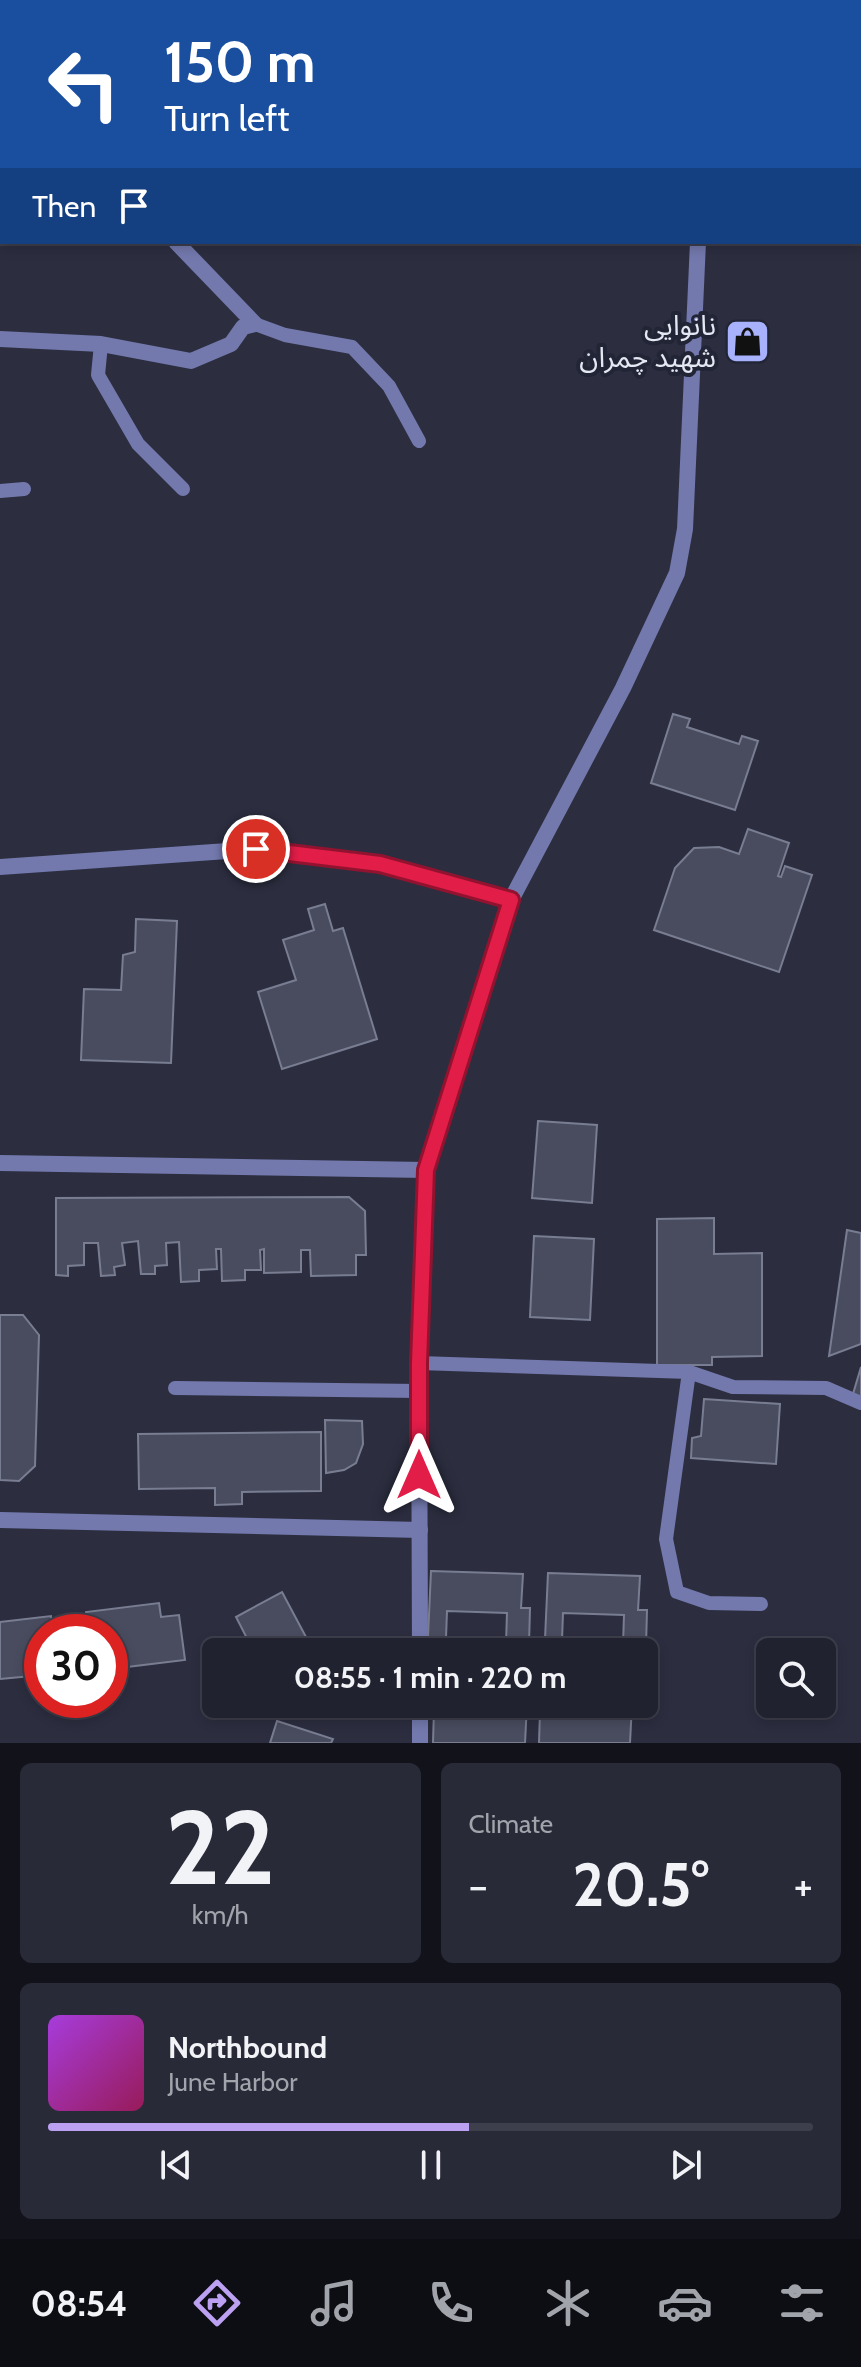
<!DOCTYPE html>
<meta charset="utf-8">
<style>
:root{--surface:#212230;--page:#292a38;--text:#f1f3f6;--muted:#a2a4ab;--line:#3e3f4c;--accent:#bca0f2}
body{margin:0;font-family:Cabin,"Noto Sans Arabic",sans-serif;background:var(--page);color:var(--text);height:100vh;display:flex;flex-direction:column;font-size:30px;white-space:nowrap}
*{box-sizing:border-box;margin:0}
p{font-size:26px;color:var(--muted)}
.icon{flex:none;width:44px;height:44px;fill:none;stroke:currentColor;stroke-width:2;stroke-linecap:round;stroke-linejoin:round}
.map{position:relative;height:1743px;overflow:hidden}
.details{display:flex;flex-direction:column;gap:20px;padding:20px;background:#12131a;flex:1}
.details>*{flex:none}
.top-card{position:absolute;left:0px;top:0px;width:862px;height:244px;box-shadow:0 4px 12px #0003,0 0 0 2px var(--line);background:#1a4fa0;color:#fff;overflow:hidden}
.controls{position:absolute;left:756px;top:1638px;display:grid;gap:16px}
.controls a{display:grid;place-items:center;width:80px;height:80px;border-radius:12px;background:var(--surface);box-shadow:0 4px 12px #0003,0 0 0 2px var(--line);font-size:40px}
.speed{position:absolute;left:24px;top:1614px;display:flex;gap:16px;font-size:40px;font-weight:700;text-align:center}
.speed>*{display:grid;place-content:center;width:104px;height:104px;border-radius:50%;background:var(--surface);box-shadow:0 4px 12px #0003,0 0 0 2px var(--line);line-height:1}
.speed .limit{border:12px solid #d22;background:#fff;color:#111}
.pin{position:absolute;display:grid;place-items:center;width:68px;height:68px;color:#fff;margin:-34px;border:4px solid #fff;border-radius:50%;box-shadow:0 2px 8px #0007}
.me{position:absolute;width:88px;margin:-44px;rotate:0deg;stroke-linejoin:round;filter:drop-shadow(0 0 6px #0008)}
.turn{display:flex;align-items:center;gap:28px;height:168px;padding:0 32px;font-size:36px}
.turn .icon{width:104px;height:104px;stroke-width:2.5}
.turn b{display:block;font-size:56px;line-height:68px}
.then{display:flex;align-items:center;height:76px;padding:0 32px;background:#0003;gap:16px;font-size:30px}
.big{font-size:60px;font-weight:700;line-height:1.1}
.details .widget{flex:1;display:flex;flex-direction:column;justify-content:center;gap:12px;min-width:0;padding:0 28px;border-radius:12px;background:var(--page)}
.details .dial{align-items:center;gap:0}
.dial b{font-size:104px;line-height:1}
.song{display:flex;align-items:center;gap:24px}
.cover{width:96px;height:96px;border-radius:12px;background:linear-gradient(135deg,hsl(280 70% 55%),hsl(330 70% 35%))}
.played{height:8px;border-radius:4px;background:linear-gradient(90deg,var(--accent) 55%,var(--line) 55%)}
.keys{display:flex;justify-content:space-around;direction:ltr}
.heat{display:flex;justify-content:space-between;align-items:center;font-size:44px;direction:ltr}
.details .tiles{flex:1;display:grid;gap:20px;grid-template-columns:1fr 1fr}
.widget:last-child{grid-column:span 2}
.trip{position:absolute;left:202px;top:1638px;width:456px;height:80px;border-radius:12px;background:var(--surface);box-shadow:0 4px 12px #0003,0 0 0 2px var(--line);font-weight:700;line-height:80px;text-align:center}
.tabs{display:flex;height:128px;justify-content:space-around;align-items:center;background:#0d0e13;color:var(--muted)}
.tabs .icon{width:56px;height:56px}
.tabs .selected{color:var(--accent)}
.tabs b{font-size:36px;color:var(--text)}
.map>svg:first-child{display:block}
.building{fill:#494c5f;stroke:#797d91;stroke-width:2}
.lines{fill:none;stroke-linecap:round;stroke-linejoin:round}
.path{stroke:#898b9a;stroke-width:5;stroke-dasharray:4 4;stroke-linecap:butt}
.lane{stroke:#7379ad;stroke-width:14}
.street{stroke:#7379ad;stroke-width:16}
.route-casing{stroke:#92132f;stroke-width:20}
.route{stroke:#e11d48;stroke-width:14}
.labels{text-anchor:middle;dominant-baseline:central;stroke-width:8;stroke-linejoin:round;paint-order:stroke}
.poi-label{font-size:28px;fill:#e5e7f3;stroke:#222536;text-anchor:end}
</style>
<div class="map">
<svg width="861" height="1743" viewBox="0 0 861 1743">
<rect width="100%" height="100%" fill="#2c2e40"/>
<g class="building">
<polygon points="673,714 690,719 687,727 739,744 742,736 758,741 735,810 651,783"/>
<polygon points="748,829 789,843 778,876 781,877 785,866 812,875 779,972 654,930 675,868 694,848 719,847 739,854"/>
<polygon points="325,904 333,931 343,928 377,1039 282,1069 258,992 296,980 283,940 314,930 308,909"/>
<polygon points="136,919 177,921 171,1063 81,1060 84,989 121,990 123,955 135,952"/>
<polygon points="538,1121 597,1125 592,1203 532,1198"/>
<polygon points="349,1197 365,1211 366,1255 356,1255 356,1275 311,1276 310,1250 301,1250 301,1272 264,1273 264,1249 260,1250 261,1270 245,1270 245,1280 222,1281 221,1249 216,1249 217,1269 199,1270 199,1281 181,1282 179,1242 166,1243 167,1265 155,1266 155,1274 141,1274 138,1241 122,1243 125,1265 114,1267 115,1275 101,1276 98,1243 84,1243 84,1265 68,1266 68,1276 56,1275 56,1198"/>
<polygon points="714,1218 714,1254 762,1253 762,1356 712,1357 712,1365 657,1365 657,1219"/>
<polygon points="847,1230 861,1233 861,1344 829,1356"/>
<polygon points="534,1236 594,1239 590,1320 530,1317"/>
<polygon points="0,1315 23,1315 39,1335 35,1466 19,1481 0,1480"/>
<polygon points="861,1367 861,1398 853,1394"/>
<polygon points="704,1399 780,1404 776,1464 691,1458 692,1438 701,1436"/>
<polygon points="325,1420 362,1421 363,1444 356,1463 344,1470 326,1473"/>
<polygon points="321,1432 321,1491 242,1492 242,1504 215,1505 215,1488 139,1489 138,1434"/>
<polygon points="431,1571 523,1574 521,1608 530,1608 529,1644 506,1643 507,1613 447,1611 446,1638 428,1637"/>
<polygon points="548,1573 640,1576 638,1610 647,1610 646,1646 623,1645 624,1615 563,1613 562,1640 545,1639"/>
<polygon points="282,1592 314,1652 254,1652 236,1617"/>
<polygon points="159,1603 161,1617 179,1615 185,1660 110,1669 110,1632 88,1632 86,1612"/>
<polygon points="51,1616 53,1632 42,1632 42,1675 0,1679 0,1622"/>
<polygon points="426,1704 527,1704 525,1743 433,1743 434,1709 426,1708"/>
<polygon points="531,1704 614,1708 615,1704 632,1704 630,1743 539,1743 540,1711 531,1710"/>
<polygon points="277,1721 333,1739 331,1743 270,1743"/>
</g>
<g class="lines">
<polyline class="path" points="860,156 861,156"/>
<g class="lane">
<polyline points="442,0 442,2"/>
<polyline points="0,213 2,213"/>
<polyline points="255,324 285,335 352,347 389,386 419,441"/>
<polyline points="101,344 98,375 138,444 183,489"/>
<polyline points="0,491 24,489"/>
<polyline points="419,1363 689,1372 733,1387 826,1388 861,1403"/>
<polyline points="689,1372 666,1539 677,1592 709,1603 761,1604"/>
<polyline points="175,1388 419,1391"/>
</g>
<g class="street">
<polyline points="683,0 684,2"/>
<polyline points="105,2 106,0"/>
<polyline points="707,2 708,0"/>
<polyline points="0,339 101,344 191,361 231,344 243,327 255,324 176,242"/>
<polyline points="0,867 256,849 380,864 511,900"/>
<polyline points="0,1163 426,1170"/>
<polyline points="0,1520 420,1530"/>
<polyline points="420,1652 419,1363 426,1170 511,900 623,688 677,573 685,529 698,242"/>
<polyline points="420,1704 420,1743"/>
</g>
</g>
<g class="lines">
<defs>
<polyline id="route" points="256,849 380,864 511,900 426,1170 419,1363 419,1475"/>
</defs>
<use href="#route" class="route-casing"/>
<use href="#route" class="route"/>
</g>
<defs>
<symbol id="shop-square" viewBox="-11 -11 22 22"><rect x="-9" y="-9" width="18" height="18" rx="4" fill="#a7b1fc" stroke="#222536"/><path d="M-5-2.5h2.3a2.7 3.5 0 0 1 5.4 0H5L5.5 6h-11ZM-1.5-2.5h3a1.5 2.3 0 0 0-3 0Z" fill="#111"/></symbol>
</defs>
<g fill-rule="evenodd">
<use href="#shop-square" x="722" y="316" width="51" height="51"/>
</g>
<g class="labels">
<g class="poi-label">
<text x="716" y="325">نانوایی<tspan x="716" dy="32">شهید چمران</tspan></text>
</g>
</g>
</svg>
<div class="controls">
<a><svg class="icon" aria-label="search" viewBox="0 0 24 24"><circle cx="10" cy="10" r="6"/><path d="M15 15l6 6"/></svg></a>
</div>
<div class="speed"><div class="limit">30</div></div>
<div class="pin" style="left:256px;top:849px;background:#d93025"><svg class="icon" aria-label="arrive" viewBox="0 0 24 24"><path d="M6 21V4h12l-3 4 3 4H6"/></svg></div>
<svg class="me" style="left:419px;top:1475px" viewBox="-20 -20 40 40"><path d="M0-17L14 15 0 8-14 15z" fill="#e11d48" stroke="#fff" stroke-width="4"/></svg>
<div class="trip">08:55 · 1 min · 220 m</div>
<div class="top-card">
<div class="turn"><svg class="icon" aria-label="left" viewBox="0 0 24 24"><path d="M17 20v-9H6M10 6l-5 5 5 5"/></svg><div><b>150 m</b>Turn left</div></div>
<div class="then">Then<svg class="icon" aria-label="arrive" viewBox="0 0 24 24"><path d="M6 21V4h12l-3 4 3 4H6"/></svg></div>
</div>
</div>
<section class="details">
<div class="tiles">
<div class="widget dial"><b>22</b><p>km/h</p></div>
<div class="widget"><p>Climate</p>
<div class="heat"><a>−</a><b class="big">20.5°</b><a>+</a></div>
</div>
<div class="widget">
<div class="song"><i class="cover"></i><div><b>Northbound</b><p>June Harbor</p></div></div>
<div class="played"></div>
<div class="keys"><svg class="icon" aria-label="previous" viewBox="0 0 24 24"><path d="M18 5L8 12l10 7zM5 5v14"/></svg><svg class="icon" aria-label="pause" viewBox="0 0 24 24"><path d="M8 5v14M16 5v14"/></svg><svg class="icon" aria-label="next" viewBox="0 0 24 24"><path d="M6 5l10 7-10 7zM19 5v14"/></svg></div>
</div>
</div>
</section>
<nav class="tabs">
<b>08:54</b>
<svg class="icon selected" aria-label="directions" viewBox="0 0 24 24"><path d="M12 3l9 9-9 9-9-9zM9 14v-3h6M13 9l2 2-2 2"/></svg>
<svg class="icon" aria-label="music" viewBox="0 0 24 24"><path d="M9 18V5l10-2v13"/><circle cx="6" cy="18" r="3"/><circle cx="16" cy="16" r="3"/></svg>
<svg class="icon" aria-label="phone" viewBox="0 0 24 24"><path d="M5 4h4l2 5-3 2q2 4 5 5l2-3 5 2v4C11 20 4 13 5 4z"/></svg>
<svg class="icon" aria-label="climate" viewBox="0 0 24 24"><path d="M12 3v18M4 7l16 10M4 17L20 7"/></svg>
<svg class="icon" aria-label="car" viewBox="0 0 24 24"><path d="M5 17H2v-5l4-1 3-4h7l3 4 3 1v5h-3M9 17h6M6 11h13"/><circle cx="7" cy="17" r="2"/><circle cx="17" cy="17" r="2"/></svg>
<svg class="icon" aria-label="filters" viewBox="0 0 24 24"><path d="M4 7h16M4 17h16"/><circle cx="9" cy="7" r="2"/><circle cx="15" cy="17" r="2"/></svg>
</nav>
